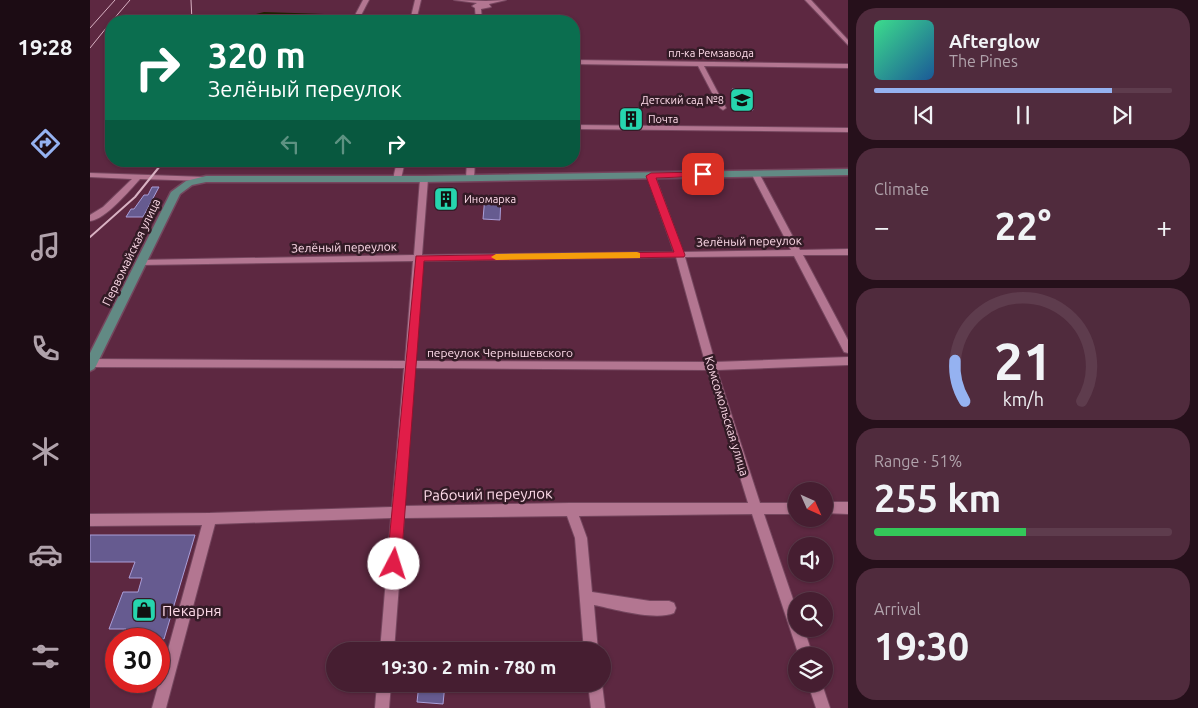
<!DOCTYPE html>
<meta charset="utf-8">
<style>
:root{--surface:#461e31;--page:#502b3d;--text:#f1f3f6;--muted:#b0a2ab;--line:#5e3c4d;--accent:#95b2f1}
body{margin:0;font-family:Ubuntu,sans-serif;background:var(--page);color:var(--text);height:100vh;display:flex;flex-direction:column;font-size:19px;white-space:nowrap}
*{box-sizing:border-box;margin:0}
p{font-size:16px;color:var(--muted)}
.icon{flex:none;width:28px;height:28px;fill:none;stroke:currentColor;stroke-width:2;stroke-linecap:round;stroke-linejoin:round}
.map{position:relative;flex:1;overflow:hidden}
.sheet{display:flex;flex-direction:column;gap:8px;padding:8px;background:#26101b;width:350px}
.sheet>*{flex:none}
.banner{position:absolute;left:15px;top:15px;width:475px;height:152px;border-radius:20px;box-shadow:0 1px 4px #0004,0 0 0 1px var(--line);background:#0b6e4f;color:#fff;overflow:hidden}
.needle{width:32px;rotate:135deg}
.buttons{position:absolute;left:698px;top:482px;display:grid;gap:10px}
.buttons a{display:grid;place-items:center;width:45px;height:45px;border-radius:50%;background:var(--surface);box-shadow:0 1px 4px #0004,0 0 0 1px var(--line);font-size:25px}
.speed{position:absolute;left:15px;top:628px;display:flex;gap:10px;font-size:25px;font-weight:700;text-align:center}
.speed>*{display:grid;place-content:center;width:65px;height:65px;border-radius:50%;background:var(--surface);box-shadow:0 1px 4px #0004,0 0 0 1px var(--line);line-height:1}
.speed .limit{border:8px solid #d22;background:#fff;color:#111}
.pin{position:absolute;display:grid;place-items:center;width:42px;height:42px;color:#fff;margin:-21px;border-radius:10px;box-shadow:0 2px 8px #0006}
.me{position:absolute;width:55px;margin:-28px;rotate:5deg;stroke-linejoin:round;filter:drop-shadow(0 0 4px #0008)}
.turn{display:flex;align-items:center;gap:18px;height:105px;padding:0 20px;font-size:22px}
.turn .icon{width:65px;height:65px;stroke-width:2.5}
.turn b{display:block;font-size:35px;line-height:42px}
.lanes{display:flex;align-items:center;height:48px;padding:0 20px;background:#0003;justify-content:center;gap:25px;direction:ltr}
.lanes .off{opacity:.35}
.big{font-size:38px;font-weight:700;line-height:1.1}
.sheet .card{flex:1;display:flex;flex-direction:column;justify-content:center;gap:8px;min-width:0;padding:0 18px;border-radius:20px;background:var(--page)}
.sheet .dial{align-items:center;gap:0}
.dial svg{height:130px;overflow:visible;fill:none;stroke:var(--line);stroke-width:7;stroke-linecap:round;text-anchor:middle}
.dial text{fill:var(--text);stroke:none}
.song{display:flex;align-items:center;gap:15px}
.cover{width:60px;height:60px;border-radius:8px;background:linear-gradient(135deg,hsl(150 70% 55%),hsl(210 70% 35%))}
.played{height:5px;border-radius:2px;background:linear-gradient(90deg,var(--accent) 80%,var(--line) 80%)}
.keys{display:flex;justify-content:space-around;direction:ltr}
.heat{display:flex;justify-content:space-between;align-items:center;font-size:28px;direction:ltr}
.charge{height:8px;border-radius:4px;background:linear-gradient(90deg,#34c759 51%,var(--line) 0)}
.trip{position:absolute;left:236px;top:642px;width:285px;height:50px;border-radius:25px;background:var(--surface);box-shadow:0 1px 4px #0004,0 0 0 1px var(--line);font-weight:700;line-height:50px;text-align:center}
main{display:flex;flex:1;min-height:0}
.menu{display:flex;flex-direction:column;width:90px;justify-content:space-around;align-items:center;background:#1c0c14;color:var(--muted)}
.menu .icon{width:35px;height:35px}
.menu .selected{color:var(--accent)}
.menu b{font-size:22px;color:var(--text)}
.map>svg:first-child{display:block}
.water{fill:#202200}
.building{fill:#665b90;stroke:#a99ed8}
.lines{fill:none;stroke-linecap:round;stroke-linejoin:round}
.minor-casing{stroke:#75465e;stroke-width:2}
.major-casing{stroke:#75465e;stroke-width:3}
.minor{fill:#b37691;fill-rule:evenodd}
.major{fill:#628a84;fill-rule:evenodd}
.rail-far1{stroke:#d9b2c3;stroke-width:1}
.rail{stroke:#d9b2c3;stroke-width:2}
.route{fill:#e11d48;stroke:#92132f}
.slow{fill:#f59e0b}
.labels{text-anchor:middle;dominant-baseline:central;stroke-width:5;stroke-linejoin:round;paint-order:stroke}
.far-street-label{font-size:11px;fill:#fddae8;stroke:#331b26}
.far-poi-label{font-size:11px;fill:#fddae8;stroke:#331b26;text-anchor:start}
.street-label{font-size:12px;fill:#fddae8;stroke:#331b26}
.near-street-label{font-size:15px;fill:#fddae8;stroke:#331b26}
.near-poi-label{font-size:15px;fill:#fddae8;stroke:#331b26;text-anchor:start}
</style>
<main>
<nav class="menu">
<b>19:28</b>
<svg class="icon selected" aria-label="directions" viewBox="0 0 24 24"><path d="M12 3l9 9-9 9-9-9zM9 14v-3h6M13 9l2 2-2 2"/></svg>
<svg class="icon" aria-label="music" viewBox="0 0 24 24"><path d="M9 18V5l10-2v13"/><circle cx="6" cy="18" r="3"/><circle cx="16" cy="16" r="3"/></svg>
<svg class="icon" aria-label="phone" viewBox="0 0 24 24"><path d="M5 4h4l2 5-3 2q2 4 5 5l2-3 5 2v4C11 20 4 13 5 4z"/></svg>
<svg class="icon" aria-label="climate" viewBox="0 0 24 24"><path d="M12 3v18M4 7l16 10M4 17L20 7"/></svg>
<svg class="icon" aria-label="car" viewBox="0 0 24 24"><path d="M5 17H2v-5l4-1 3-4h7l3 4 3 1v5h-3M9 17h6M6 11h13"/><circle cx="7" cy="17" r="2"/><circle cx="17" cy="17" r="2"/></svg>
<svg class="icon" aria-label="filters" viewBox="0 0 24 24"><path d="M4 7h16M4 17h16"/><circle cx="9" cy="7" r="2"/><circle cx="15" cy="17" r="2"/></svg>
</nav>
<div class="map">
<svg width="758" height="708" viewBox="0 0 758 708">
<rect width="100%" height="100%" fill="#5d2841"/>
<polygon class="water" points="174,12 234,14 248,19 247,21 149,21 151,18"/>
<g class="building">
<polygon points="642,89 654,90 663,110 651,110"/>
<polygon points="62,187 69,187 53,217 36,217 41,209 44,209 54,195 58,195"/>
<polygon points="346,194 366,194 367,204 346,204"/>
<polygon points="395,196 411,197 410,220 393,219"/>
<polygon points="0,535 105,535 74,639 33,639 36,629 19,629 33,592 48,592 52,578 39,578 45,562 0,562"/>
<polygon points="329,684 355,684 353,704 327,702"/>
</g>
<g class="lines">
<defs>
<g id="minor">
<polygon points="273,0 279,0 268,21 262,21"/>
<polygon points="325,0 331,0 326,21 320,21"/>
<polygon points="364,0 396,1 416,0 399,4 401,7 391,9 392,21 386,21 385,8 382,6 387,3"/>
<polygon points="715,0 721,0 758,40 758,45"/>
<polygon points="484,60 758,64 758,68 614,66 636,108 633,110 630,108 608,66 484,64"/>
<polygon points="484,125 758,128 758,132 484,129"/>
<polygon points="307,161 315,161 311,179 307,181 303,179"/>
<polygon points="377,161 385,161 384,178 380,180 376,178"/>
<path d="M 662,171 L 668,171 L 669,173 L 710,250 L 758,249 L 758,255 L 713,255 L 758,340 L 758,353 L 754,352 L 704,256 L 595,257 L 625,362 L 758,357 L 758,365 L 627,370 L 670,503 L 706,503 L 706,514 L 674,514 L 706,608 L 706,629 L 714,629 L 723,656 L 709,656 L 662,514 L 489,516 L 497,538 L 502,592 L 560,601 L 579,601 L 584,603 L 586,608 L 584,613 C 565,621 524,609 504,605 L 508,651 L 494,651 L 485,538 L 477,516 L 314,518 L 304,651 L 290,651 L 301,518 L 125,524 L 76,708 L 62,708 L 112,525 L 0,526 L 0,514 L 120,513 L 302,507 L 314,368 L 1,367 L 0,359 L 315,361 L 323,261 L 51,265 L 48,264 L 47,262 L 48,260 L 324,255 L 330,179 L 334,177 L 338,179 L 332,255 L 584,252 L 557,176 L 561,174 L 565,176 L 593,252 L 701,250 L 661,173 ZM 586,257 L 615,362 L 325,361 L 332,261 ZM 324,368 L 617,370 L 658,503 L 480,503 L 314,506 Z"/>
<path d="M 0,173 L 116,177 L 120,179 L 116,181 L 50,179 C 40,190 15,220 0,221 L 0,215 L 13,207 L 42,179 L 0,177 Z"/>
<polygon points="734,502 758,502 758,514 734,513"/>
<polygon points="287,684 301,684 299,708 285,708"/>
<polygon points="498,684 512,684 515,708 501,708"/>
<polygon points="718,684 732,684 740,708 726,708"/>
</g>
<polygon id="major" points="758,169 758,175 334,182 116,182 102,185 90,194 6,366 4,369 0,371 0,353 81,192 96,181 116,176 334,176"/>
</defs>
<use href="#minor" class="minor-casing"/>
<use href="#major" class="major-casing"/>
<use href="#minor" class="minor"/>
<use href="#major" class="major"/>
<g class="rail-far1">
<polyline points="101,0 102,21"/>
<polyline points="22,21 40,0"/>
<polyline points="0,28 25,0"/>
<polyline points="0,48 21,22"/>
</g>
<polyline class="rail" points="0,237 45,197 74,161"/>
</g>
<polygon class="route" points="613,172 616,173 616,176 566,178 595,255 594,257 334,261 311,564 309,569 304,571 299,569 297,564 326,256 584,252 556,176 561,173"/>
<polygon class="slow" points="547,252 550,253 550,258 406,260 401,257 406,254"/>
<defs>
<symbol id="school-square" viewBox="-11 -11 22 22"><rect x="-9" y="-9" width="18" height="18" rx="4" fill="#26d5ae" stroke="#331b26"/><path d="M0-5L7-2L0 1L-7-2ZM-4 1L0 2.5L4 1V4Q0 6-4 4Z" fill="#111"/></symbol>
<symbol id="building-square" viewBox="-11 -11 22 22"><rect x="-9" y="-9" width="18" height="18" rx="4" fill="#26d5ae" stroke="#331b26"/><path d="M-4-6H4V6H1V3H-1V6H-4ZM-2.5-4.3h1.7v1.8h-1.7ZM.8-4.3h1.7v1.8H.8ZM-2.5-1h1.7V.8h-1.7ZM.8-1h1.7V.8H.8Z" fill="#111"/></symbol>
<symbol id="shop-square" viewBox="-11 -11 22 22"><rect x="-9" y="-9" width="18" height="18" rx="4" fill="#26d5ae" stroke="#331b26"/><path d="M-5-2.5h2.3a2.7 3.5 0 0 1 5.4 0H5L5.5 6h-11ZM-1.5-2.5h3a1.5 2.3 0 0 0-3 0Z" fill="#111"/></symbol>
</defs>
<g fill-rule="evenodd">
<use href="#school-square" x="638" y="86" width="28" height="28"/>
<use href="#building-square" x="527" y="105" width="28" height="28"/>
<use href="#building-square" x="342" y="185" width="28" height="28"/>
<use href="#shop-square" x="40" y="596" width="28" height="28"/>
</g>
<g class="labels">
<g class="far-street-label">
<text x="621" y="53">пл-ка Ремзавода</text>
</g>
<g class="far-poi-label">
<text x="634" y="100" text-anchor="end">Детский сад №8</text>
<text x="558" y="119">Почта</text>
<text x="374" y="199">Иномарка</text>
</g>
<g class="street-label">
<text transform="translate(659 241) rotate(-1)">Зелёный переулок</text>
<text transform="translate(254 247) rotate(-1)">Зелёный переулок</text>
<text transform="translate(41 252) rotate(-64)">Первомайская улица</text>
<text x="410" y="352">переулок Чернышевского</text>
<text transform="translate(637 416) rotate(73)">Комсомольская улица</text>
</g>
<g class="near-street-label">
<text transform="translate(398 494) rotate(-1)">Рабочий переулок</text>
</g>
<g class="near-poi-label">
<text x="72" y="610">Пекарня</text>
</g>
</g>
</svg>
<div class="buttons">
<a><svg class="needle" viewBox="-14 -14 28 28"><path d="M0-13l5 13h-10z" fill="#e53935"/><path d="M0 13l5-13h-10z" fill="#b0a2ab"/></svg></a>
<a><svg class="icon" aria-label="sound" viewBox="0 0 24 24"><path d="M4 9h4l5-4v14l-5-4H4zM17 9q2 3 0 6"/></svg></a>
<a><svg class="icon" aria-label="search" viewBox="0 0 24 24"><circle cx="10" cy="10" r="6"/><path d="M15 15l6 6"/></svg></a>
<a><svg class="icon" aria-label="layers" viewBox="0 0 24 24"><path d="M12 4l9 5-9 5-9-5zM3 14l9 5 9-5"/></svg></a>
</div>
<div class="speed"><div class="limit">30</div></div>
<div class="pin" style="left:613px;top:174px;background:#d93025"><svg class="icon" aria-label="arrive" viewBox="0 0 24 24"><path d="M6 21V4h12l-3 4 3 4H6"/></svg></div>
<svg class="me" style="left:304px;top:564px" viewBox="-20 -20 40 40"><circle r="19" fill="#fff"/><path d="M0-13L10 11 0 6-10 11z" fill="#e11d48"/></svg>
<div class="trip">19:30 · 2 min · 780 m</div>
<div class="banner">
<div class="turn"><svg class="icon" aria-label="right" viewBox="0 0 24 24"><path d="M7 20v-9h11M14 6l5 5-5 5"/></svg><div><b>320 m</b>Зелёный переулок</div></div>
<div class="lanes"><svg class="icon off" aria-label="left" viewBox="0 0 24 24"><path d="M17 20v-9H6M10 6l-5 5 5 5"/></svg><svg class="icon off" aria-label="ahead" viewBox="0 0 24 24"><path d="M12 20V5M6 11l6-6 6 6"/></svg><svg class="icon" aria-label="right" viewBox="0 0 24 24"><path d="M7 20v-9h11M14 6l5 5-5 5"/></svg></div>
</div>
</div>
<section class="sheet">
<div class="card">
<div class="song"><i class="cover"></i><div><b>Afterglow</b><p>The Pines</p></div></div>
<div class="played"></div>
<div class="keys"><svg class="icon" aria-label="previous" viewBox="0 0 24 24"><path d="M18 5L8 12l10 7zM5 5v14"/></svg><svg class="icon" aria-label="pause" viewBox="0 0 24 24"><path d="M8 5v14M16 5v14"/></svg><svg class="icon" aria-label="next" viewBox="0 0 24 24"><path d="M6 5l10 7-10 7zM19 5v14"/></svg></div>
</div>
<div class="card"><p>Climate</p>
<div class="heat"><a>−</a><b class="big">22°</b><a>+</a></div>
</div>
<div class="card dial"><svg viewBox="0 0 100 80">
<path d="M14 69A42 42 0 1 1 86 69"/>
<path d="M14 69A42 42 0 0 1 8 44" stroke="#95b2f1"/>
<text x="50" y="56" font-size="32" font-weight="700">21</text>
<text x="50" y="72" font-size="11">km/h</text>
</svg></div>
<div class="card"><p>Range · 51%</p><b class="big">255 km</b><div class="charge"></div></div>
<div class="card"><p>Arrival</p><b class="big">19:30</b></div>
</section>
</main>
